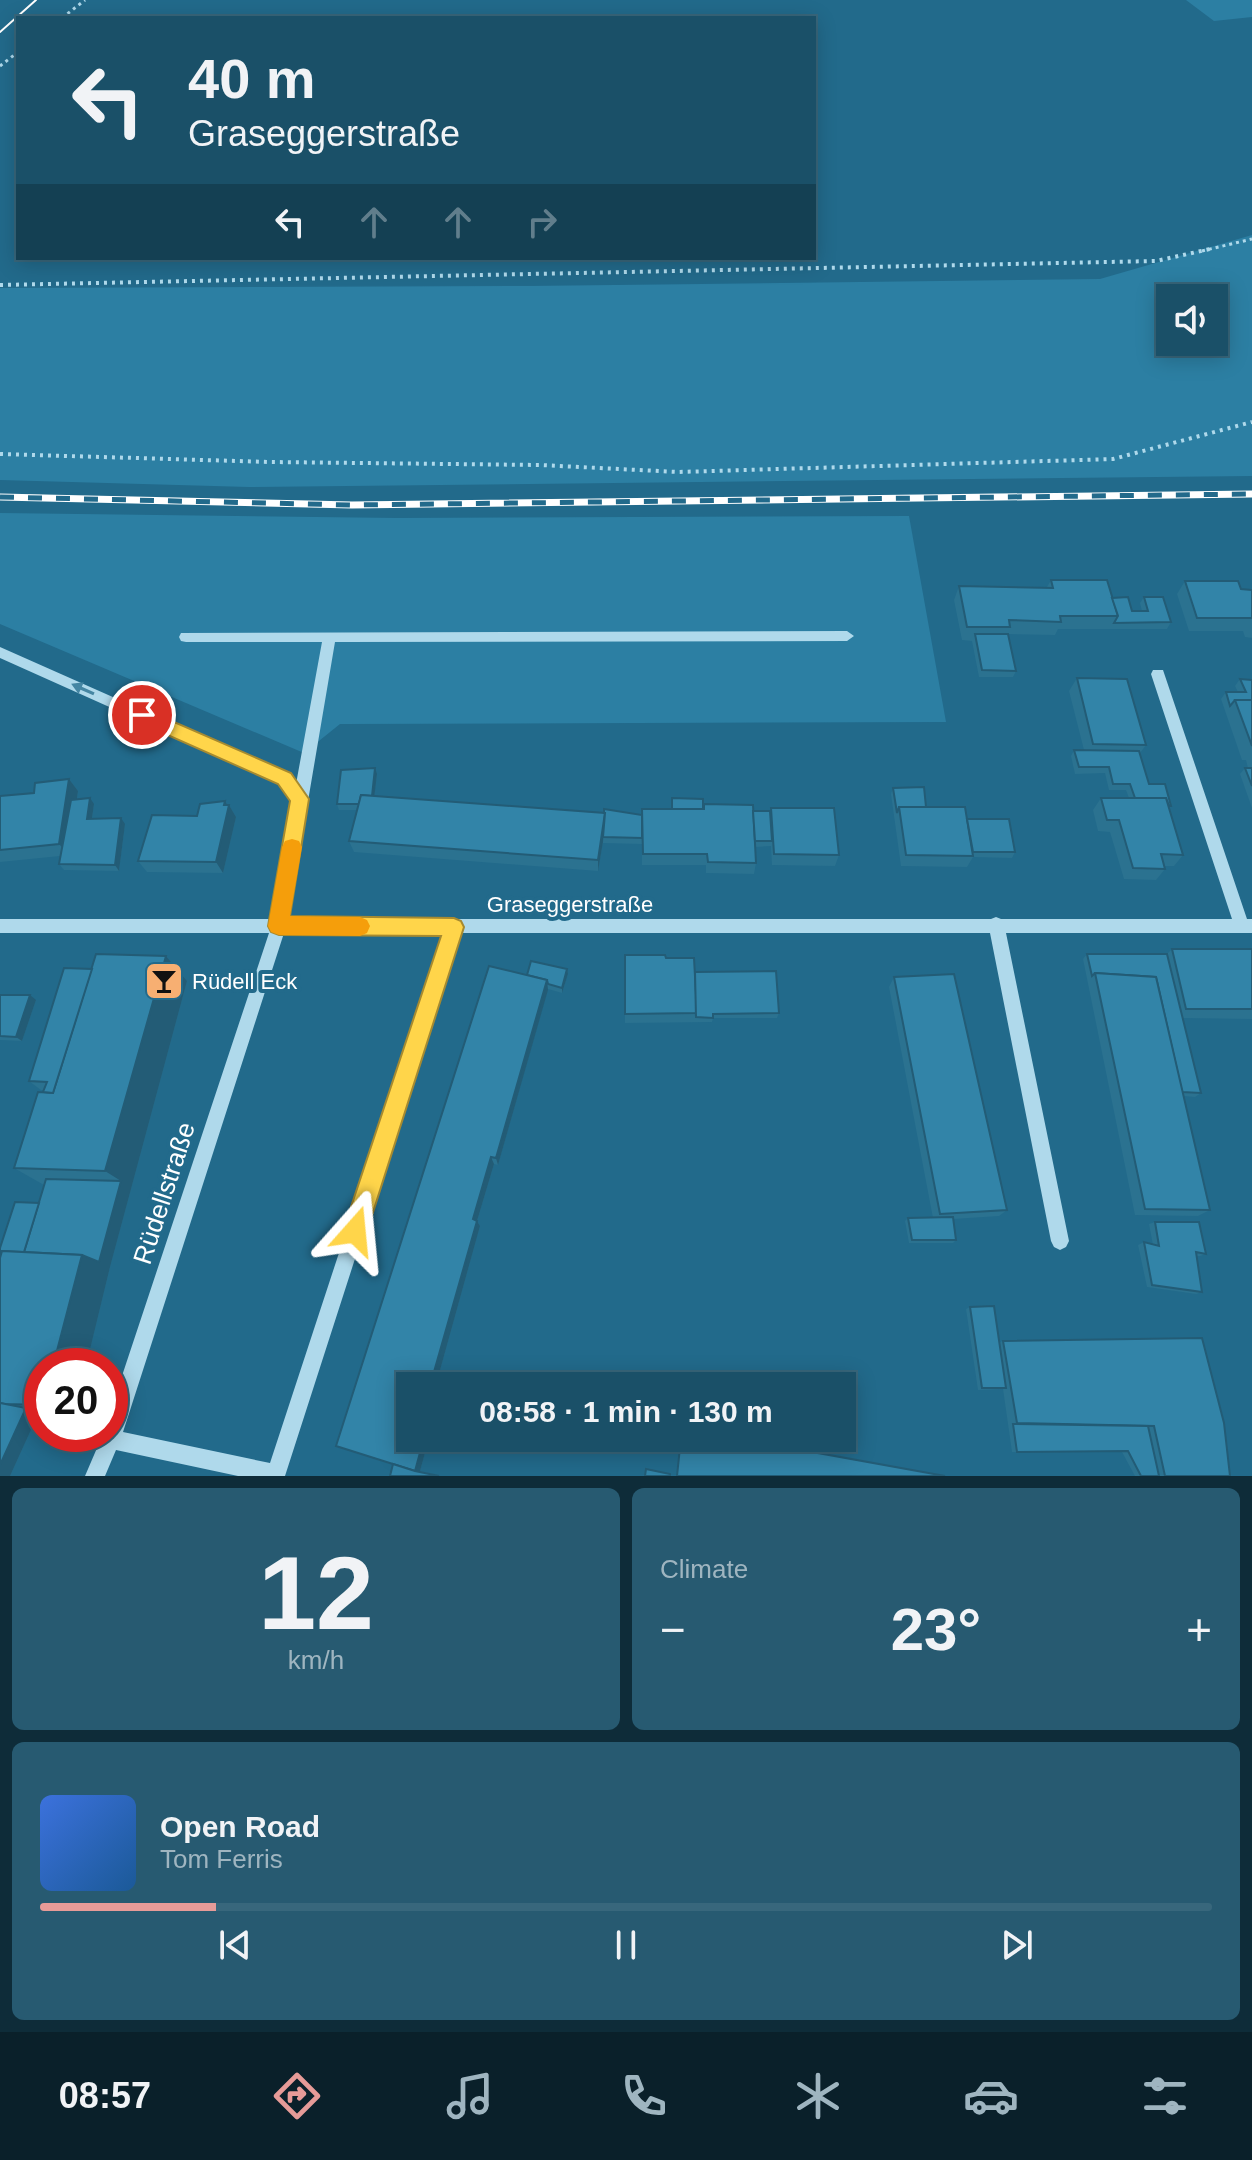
<!DOCTYPE html>
<meta charset="utf-8">
<style>
:root{--surface:#1a5068;--page:#275a71;--text:#f1f3f6;--muted:#9fb5c0;--line:#38677c;--accent:#e69b98}
body{margin:0;font-family:Helvetica,sans-serif;background:var(--page);color:var(--text);height:100vh;display:flex;flex-direction:column;font-size:30px;white-space:nowrap}
*{box-sizing:border-box;margin:0}
p{font-size:26px;color:var(--muted)}
.icon{flex:none;width:44px;height:44px;fill:none;stroke:currentColor;stroke-width:2;stroke-linecap:round;stroke-linejoin:round}
.map{position:relative;height:1476px;overflow:hidden}
.sheet{display:flex;flex-direction:column;gap:12px;padding:12px;background:#0e2c39;flex:1}
.sheet>*{flex:none}
.top-card{position:absolute;left:16px;top:16px;width:800px;height:244px;border-radius:0px;box-shadow:0 4px 20px #0003,0 0 0 2px var(--line);background:#1a5068;color:var(--text);overflow:hidden}
.fabs{position:absolute;left:1156px;top:284px;display:grid;gap:16px}
.fabs a{display:grid;place-items:center;width:72px;height:72px;border-radius:0px;background:var(--surface);box-shadow:0 4px 20px #0003,0 0 0 2px var(--line);font-size:40px}
.speed{position:absolute;left:24px;top:1348px;display:flex;gap:16px;font-size:40px;font-weight:700;text-align:center}
.speed>*{display:grid;place-content:center;width:104px;height:104px;border-radius:50%;background:var(--surface);box-shadow:0 4px 20px #0003,0 0 0 2px var(--line);line-height:1}
.speed .limit{border:12px solid #d22;background:#fff;color:#111}
.pin{position:absolute;display:grid;place-items:center;width:68px;height:68px;color:#fff;margin:-34px;border:4px solid #fff;border-radius:50%;box-shadow:0 2px 8px #0007}
.me{position:absolute;width:88px;margin:-44px;rotate:18deg;stroke-linejoin:round;filter:drop-shadow(0 0 6px #0008)}
.turn{display:flex;align-items:center;gap:28px;height:168px;padding:0 40px;font-size:36px}
.turn .icon{width:104px;height:104px;stroke-width:2.5}
.turn b{display:block;font-size:56px;line-height:68px}
.lanes{display:flex;align-items:center;height:76px;padding:0 40px;background:#0003;justify-content:center;gap:40px;direction:ltr}
.lanes .off{opacity:.35}
.big{font-size:60px;font-weight:700;line-height:1.1}
.sheet .card{flex:1;display:flex;flex-direction:column;justify-content:center;gap:12px;min-width:0;padding:0 28px;border-radius:12px;background:var(--page)}
.sheet .dial{align-items:center;gap:0}
.dial b{font-size:104px;line-height:1}
.song{display:flex;align-items:center;gap:24px}
.cover{width:96px;height:96px;border-radius:12px;background:linear-gradient(135deg,hsl(220 70% 55%),hsl(210 70% 35%))}
.played{height:8px;border-radius:4px;background:linear-gradient(90deg,var(--accent) 15%,var(--line) 15%)}
.keys{display:flex;justify-content:space-around;direction:ltr}
.heat{display:flex;justify-content:space-between;align-items:center;font-size:44px;direction:ltr}
.sheet .tiles{flex:1;display:grid;gap:12px;grid-template-columns:1fr 1fr}
.card:last-child{grid-column:span 2}
.trip{position:absolute;left:396px;top:1372px;width:460px;height:80px;border-radius:0px;background:var(--surface);box-shadow:0 4px 20px #0003,0 0 0 2px var(--line);font-weight:700;line-height:80px;text-align:center}
.tab-bar{display:flex;height:128px;justify-content:space-around;align-items:center;background:#0a202a;color:var(--muted)}
.tab-bar .icon{width:56px;height:56px}
.tab-bar .selected{color:var(--accent)}
.tab-bar b{font-size:36px;color:var(--text)}
.map>svg:first-child{display:block}
.green{fill:#2c7fa3;fill-rule:evenodd}
.lines{fill:none;stroke-linecap:round;stroke-linejoin:round}
.path-far1{stroke:#afd9eb;stroke-width:3;stroke-dasharray:3 4;stroke-linecap:butt}
.path{stroke:#afd9eb;stroke-width:4;stroke-dasharray:3 5;stroke-linecap:butt}
.minor{fill:#afd9eb;fill-rule:evenodd}
.tram{stroke:#fff;stroke-width:2}
.rail-casing{stroke:#fff;stroke-width:7}
.rail{stroke:#226a8b;stroke-width:5;stroke-dasharray:14;stroke-linecap:butt}
.wall{fill:#2b7290}
.shaded-wall{fill:#235c76}
.building{fill:#3284a8;stroke:#235c76;stroke-width:2}
.oneway{fill:#4586a3}
.route{fill:#ffd54a;stroke:#a68a30;stroke-width:2}
.slow{fill:#f59e0b}
.labels{text-anchor:middle;dominant-baseline:central;stroke-width:8;stroke-linejoin:round;paint-order:stroke}
.street-label{font-size:22px;fill:#fff;stroke:#226a8b}
.poi-label{font-size:22px;fill:#fff;stroke:#226a8b;text-anchor:start}
.near-street-label{font-size:26px;fill:#fff;stroke:#226a8b}
</style>
<div class="map">
<svg width="1252" height="1476" viewBox="0 0 1252 1476">
<rect width="100%" height="100%" fill="#226a8b"/>
<g class="green">
<polygon points="1186,0 1252,0 1252,17 1214,21"/>
<path d="M 1252,235 L 1252,476 L 249,487 L 0,480 L 0,288 L 530,286 L 1100,279 ZM 1170,298 L 1214,298 L 1214,342 L 1170,342 Z"/>
<polygon points="0,513 397,518 909,516 946,722 340,724 304,753 0,624"/>
</g>
<g class="lines">
<g class="path-far1">
<polyline points="62,18 85,0"/>
<polyline points="0,66 18,52"/>
<polyline points="1202,251 1252,239"/>
</g>
<g class="path">
<polyline points="0,285 1156,261 1210,249"/>
<polyline points="0,454 271,462 540,465 678,472 1113,459 1252,422"/>
</g>
<path class="minor" d="M 847,631 L 854,636 L 847,641 L 335,642 L 288,919 L 991,919 L 996,917 L 1001,919 L 1232,919 L 1151,674 L 1153,670 L 1163,670 L 1247,919 L 1252,919 L 1252,933 L 1006,933 L 1069,1241 L 1066,1247 L 1060,1250 L 1054,1247 L 1051,1241 L 990,933 L 460,933 L 285,1476 L 238,1476 L 116,1450 L 105,1476 L 85,1476 L 103,1434 L 110,1434 L 110,1412 L 269,933 L 0,933 L 0,919 L 272,919 L 293,801 L 279,783 L 0,658 L 0,647 L 289,775 L 296,784 L 322,642 L 186,642 L 181,641 L 179,637 L 181,633 ZM 284,933 L 444,933 L 270,1463 L 123,1432 Z"/>
<polyline class="tram" points="0,32 36,0"/>
<defs>
<polyline id="rail" points="0,497 352,505 1252,494"/>
</defs>
<use href="#rail" class="rail-casing"/>
<use href="#rail" class="rail"/>
</g>
<g class="wall">
<polygon points="1051,580 1112,598 1132,611 1142,611 1140,603 1144,597 1171,622 1167,629 1058,629 1055,635 1008,634 1016,671 1013,677 979,677 972,641 962,640 954,600 959,586 1047,587"/>
<polygon points="1185,581 1241,589 1252,590 1252,638 1245,637 1243,631 1189,631 1177,594"/>
<polygon points="1077,678 1146,745 1140,753 1149,784 1171,806 1169,809 1183,855 1174,866 1164,866 1165,869 1156,880 1124,879 1110,832 1098,831 1093,810 1101,798 1129,798 1126,790 1109,790 1105,773 1075,774 1071,756 1074,750 1084,750 1069,691"/>
<polygon points="1240,679 1252,680 1252,808 1240,774 1245,768 1248,768 1246,760 1242,760 1221,699 1226,692 1238,692 1235,686"/>
<polygon points="377,774 374,796 604,813 642,815 703,809 753,811 770,814 771,808 839,855 835,866 772,865 771,846 755,847 756,863 754,874 706,873 706,865 642,865 642,828 642,844 603,843 603,842 598,871 354,852 349,841 357,810 339,810 337,804"/>
<polygon points="69,779 78,791 77,800 94,804 92,819 125,824 119,871 64,870 59,864 60,856 0,862 0,796 34,793"/>
<polygon points="893,788 926,807 967,819 1015,852 1012,858 973,857 967,867 901,866 891,794"/>
<polygon points="225,801 227,805 229,805 236,817 223,873 147,872 138,861 197,816"/>
<polygon points="1172,949 1252,949 1252,1019 1182,1018 1201,1093 1195,1097 1184,1096 1210,1210 1198,1216 1135,1215 1083,959 1087,954 1167,954"/>
<polygon points="625,955 666,958 779,1013 777,1018 713,1018 712,1022 625,1023"/>
<polygon points="166,956 187,981 110,1267 86,1366 42,1366 42,1410 40,1410 10,1476 0,1476 39,1203 44,1185 14,1168 44,1090 41,1090 29,1081 92,969"/>
<polygon points="531,961 567,969 568,974 562,993 548,989 498,1165 494,1164 477,1221 480,1226 437,1381 444,1384 443,1386 410,1386 410,1438 429,1438 420,1471 440,1476 390,1476 393,1464 394,1464 336,1446 489,966 527,975"/>
<polygon points="894,977 1007,1210 999,1216 953,1219 956,1240 953,1243 909,1243 905,1221 908,1218 933,1218 889,987"/>
<polygon points="0,995 36,1000 22,1041 0,1040"/>
<polygon points="1155,1222 1206,1254 1200,1256 1196,1256 1202,1292 1196,1294 1147,1287 1138,1245 1144,1242 1153,1245 1149,1224"/>
<polygon points="970,1307 1000,1342 1003,1341 1202,1338 1230,1476 1135,1476 1122,1452 1012,1452 1003,1389 978,1390 966,1309"/>
</g>
<g class="shaded-wall">
<polygon points="375,768 377,774 373,807 371,801"/>
<polygon points="69,779 78,791 69,855 59,844"/>
<polygon points="90,798 94,804 91,825 87,819"/>
<polygon points="225,801 229,808 229,805 236,817 223,873 216,862"/>
<polygon points="605,813 603,842 598,871 598,860"/>
<polygon points="121,818 125,824 119,871 115,865"/>
<polygon points="166,956 187,981 110,1267 86,1366 53,1366 82,1255 121,1181 105,1171"/>
<polygon points="567,969 568,974 562,993 562,988"/>
<polygon points="547,980 548,990 498,1165 496,1158"/>
<polygon points="30,995 36,1000 22,1041 16,1037"/>
<polygon points="491,1157 494,1164 477,1221 480,1226 437,1381 432,1379 473,1219"/>
<polygon points="26,1408 40,1410 10,1476 0,1476 0,1466"/>
<polygon points="424,1438 429,1438 420,1471 415,1471"/>
</g>
<g class="building">
<polygon points="1051,580 1107,580 1118,616 1060,616 1061,622 1009,620 1010,627 967,627 959,586 1053,588"/>
<polygon points="1185,581 1238,581 1241,589 1252,590 1252,618 1197,618"/>
<polygon points="1128,597 1132,611 1148,611 1144,597 1163,597 1171,622 1114,623 1118,616 1112,598"/>
<polygon points="975,634 1008,634 1016,671 982,670"/>
<polygon points="1077,678 1127,679 1146,745 1093,744"/>
<polygon points="1240,679 1252,680 1252,700 1235,700 1230,706 1226,692 1246,692"/>
<polygon points="1235,700 1252,700 1252,746"/>
<polygon points="1074,750 1139,751 1149,784 1165,784 1171,806 1169,806 1166,798 1135,798 1130,784 1113,784 1109,767 1079,767"/>
<polygon points="375,768 372,796 361,795 359,804 337,804 341,770"/>
<polygon points="1245,768 1252,768 1252,786"/>
<polygon points="69,779 59,844 0,850 0,796 34,793 35,783"/>
<polygon points="924,787 926,807 899,807 897,813 893,788"/>
<polygon points="361,795 605,813 598,860 349,841"/>
<polygon points="90,798 87,819 121,818 115,865 59,864 71,800"/>
<polygon points="672,798 703,799 703,809 672,809"/>
<polygon points="1101,798 1166,798 1183,855 1161,854 1165,869 1133,868 1119,820 1107,820"/>
<polygon points="225,801 224,805 229,805 216,862 138,861 152,815 197,816 200,804"/>
<polygon points="704,804 753,805 756,863 708,862 707,854 643,854 642,809 704,809"/>
<polygon points="899,807 965,807 973,856 906,855"/>
<polygon points="771,808 834,808 839,855 774,854"/>
<polygon points="604,809 642,815 642,838 603,837 605,813 604,813"/>
<polygon points="753,811 770,811 772,841 755,841"/>
<polygon points="967,819 1009,819 1015,852 973,852"/>
<polygon points="1172,949 1252,949 1252,1009 1186,1009"/>
<polygon points="96,954 166,956 105,1171 14,1168 38,1092 53,1093"/>
<polygon points="1087,954 1167,954 1201,1093 1182,1092 1156,977 1095,973 1092,976"/>
<polygon points="625,955 665,955 666,958 694,958 697,1013 625,1014"/>
<polygon points="531,961 567,969 562,988 548,984 547,980 527,975"/>
<polygon points="489,966 547,980 496,1158 491,1157 473,1219 477,1221 432,1379 440,1382 438,1386 410,1386 410,1438 424,1438 415,1471 336,1446"/>
<polygon points="64,968 92,969 53,1093 43,1092 47,1082 29,1081"/>
<polygon points="776,971 779,1013 713,1014 713,1018 696,1017 695,972"/>
<polygon points="1095,973 1156,977 1210,1210 1145,1209"/>
<polygon points="954,974 1007,1210 940,1214 894,977"/>
<polygon points="0,995 30,995 16,1037 0,1036"/>
<polygon points="46,1179 121,1181 99,1262 82,1255 24,1252"/>
<polygon points="15,1202 39,1203 24,1252 2,1251 0,1258 0,1248"/>
<polygon points="953,1217 956,1240 912,1240 908,1218"/>
<polygon points="1155,1222 1199,1222 1206,1254 1196,1252 1202,1292 1152,1285 1144,1242 1159,1246"/>
<polygon points="2,1251 82,1255 53,1366 42,1366 42,1405 5,1404 0,1403 0,1258"/>
<polygon points="994,1306 1006,1388 982,1388 970,1307"/>
<polygon points="1202,1338 1224,1423 1230,1476 1165,1476 1154,1426 1017,1423 1003,1341"/>
<polygon points="0,1403 26,1408 0,1465"/>
<polygon points="1013,1424 1148,1426 1159,1476 1141,1476 1128,1451 1017,1452"/>
<polygon points="681,1438 735,1438 945,1476 677,1476"/>
<polygon points="393,1464 415,1471 439,1476 390,1476"/>
<polygon points="646,1469 670,1474 670,1476 645,1476"/>
</g>
<defs><path id="oneway-solid" d="M-6-.8H1V-3.2L6.5 0L1 3.2V.8H-6Z" transform="scale(2)"/></defs>
<use class="oneway" href="#oneway-solid" transform="translate(83 689) rotate(-156)"/>
<polygon class="route" points="142,708 291,773 309,799 290,916 454,918 461,921 464,927 367,1231 363,1239 355,1243 347,1239 343,1231 441,936 279,935 271,932 268,926 290,801 278,784 136,721 133,715 136,710"/>
<polygon class="slow" points="292,839 299,841 302,847 290,916 360,917 367,920 370,926 367,933 360,936 279,935 271,932 268,926 282,847 285,841"/>
<defs>
<symbol id="bar-square" viewBox="-11 -11 22 22"><rect x="-9" y="-9" width="18" height="18" rx="4" fill="#f7af72" stroke="#226a8b"/><path d="M-6-5H6L.8 .8V4.5H3.5V6h-7V4.5H-.8V.8Z" fill="#111"/></symbol>
</defs>
<g fill-rule="evenodd">
<use href="#bar-square" x="142" y="959" width="44" height="44"/>
</g>
<g class="labels">
<g class="street-label">
<text x="570" y="904">Graseggerstraße</text>
</g>
<g class="poi-label">
<text x="192" y="981">Rüdell Eck</text>
</g>
<g class="near-street-label">
<text transform="translate(164 1193) rotate(-72)">Rüdellstraße</text>
</g>
</g>
</svg>
<div class="fabs">
<a><svg class="icon" aria-label="sound" viewBox="0 0 24 24"><path d="M4 9h4l5-4v14l-5-4H4zM17 9q2 3 0 6"/></svg></a>
</div>
<div class="speed"><div class="limit">20</div></div>
<div class="pin" style="left:142px;top:715px;background:#d93025"><svg class="icon" aria-label="arrive" viewBox="0 0 24 24"><path d="M6 21V4h12l-3 4 3 4H6"/></svg></div>
<svg class="me" style="left:355px;top:1231px" viewBox="-20 -20 40 40"><path d="M0-17L14 15 0 8-14 15z" fill="#ffd54a" stroke="#fff" stroke-width="4"/></svg>
<div class="trip">08:58 · 1 min · 130 m</div>
<div class="top-card">
<div class="turn"><svg class="icon" aria-label="left" viewBox="0 0 24 24"><path d="M17 20v-9H6M10 6l-5 5 5 5"/></svg><div><b>40 m</b>Graseggerstraße</div></div>
<div class="lanes"><svg class="icon" aria-label="left" viewBox="0 0 24 24"><path d="M17 20v-9H6M10 6l-5 5 5 5"/></svg><svg class="icon off" aria-label="ahead" viewBox="0 0 24 24"><path d="M12 20V5M6 11l6-6 6 6"/></svg><svg class="icon off" aria-label="ahead" viewBox="0 0 24 24"><path d="M12 20V5M6 11l6-6 6 6"/></svg><svg class="icon off" aria-label="right" viewBox="0 0 24 24"><path d="M7 20v-9h11M14 6l5 5-5 5"/></svg></div>
</div>
</div>
<section class="sheet">
<div class="tiles">
<div class="card dial"><b>12</b><p>km/h</p></div>
<div class="card"><p>Climate</p>
<div class="heat"><a>−</a><b class="big">23°</b><a>+</a></div>
</div>
<div class="card">
<div class="song"><i class="cover"></i><div><b>Open Road</b><p>Tom Ferris</p></div></div>
<div class="played"></div>
<div class="keys"><svg class="icon" aria-label="previous" viewBox="0 0 24 24"><path d="M18 5L8 12l10 7zM5 5v14"/></svg><svg class="icon" aria-label="pause" viewBox="0 0 24 24"><path d="M8 5v14M16 5v14"/></svg><svg class="icon" aria-label="next" viewBox="0 0 24 24"><path d="M6 5l10 7-10 7zM19 5v14"/></svg></div>
</div>
</div>
</section>
<nav class="tab-bar">
<b>08:57</b>
<svg class="icon selected" aria-label="directions" viewBox="0 0 24 24"><path d="M12 3l9 9-9 9-9-9zM9 14v-3h6M13 9l2 2-2 2"/></svg>
<svg class="icon" aria-label="music" viewBox="0 0 24 24"><path d="M9 18V5l10-2v13"/><circle cx="6" cy="18" r="3"/><circle cx="16" cy="16" r="3"/></svg>
<svg class="icon" aria-label="phone" viewBox="0 0 24 24"><path d="M5 4h4l2 5-3 2q2 4 5 5l2-3 5 2v4C11 20 4 13 5 4z"/></svg>
<svg class="icon" aria-label="climate" viewBox="0 0 24 24"><path d="M12 3v18M4 7l16 10M4 17L20 7"/></svg>
<svg class="icon" aria-label="car" viewBox="0 0 24 24"><path d="M5 17H2v-5l4-1 3-4h7l3 4 3 1v5h-3M9 17h6M6 11h13"/><circle cx="7" cy="17" r="2"/><circle cx="17" cy="17" r="2"/></svg>
<svg class="icon" aria-label="filters" viewBox="0 0 24 24"><path d="M4 7h16M4 17h16"/><circle cx="9" cy="7" r="2"/><circle cx="15" cy="17" r="2"/></svg>
</nav>
